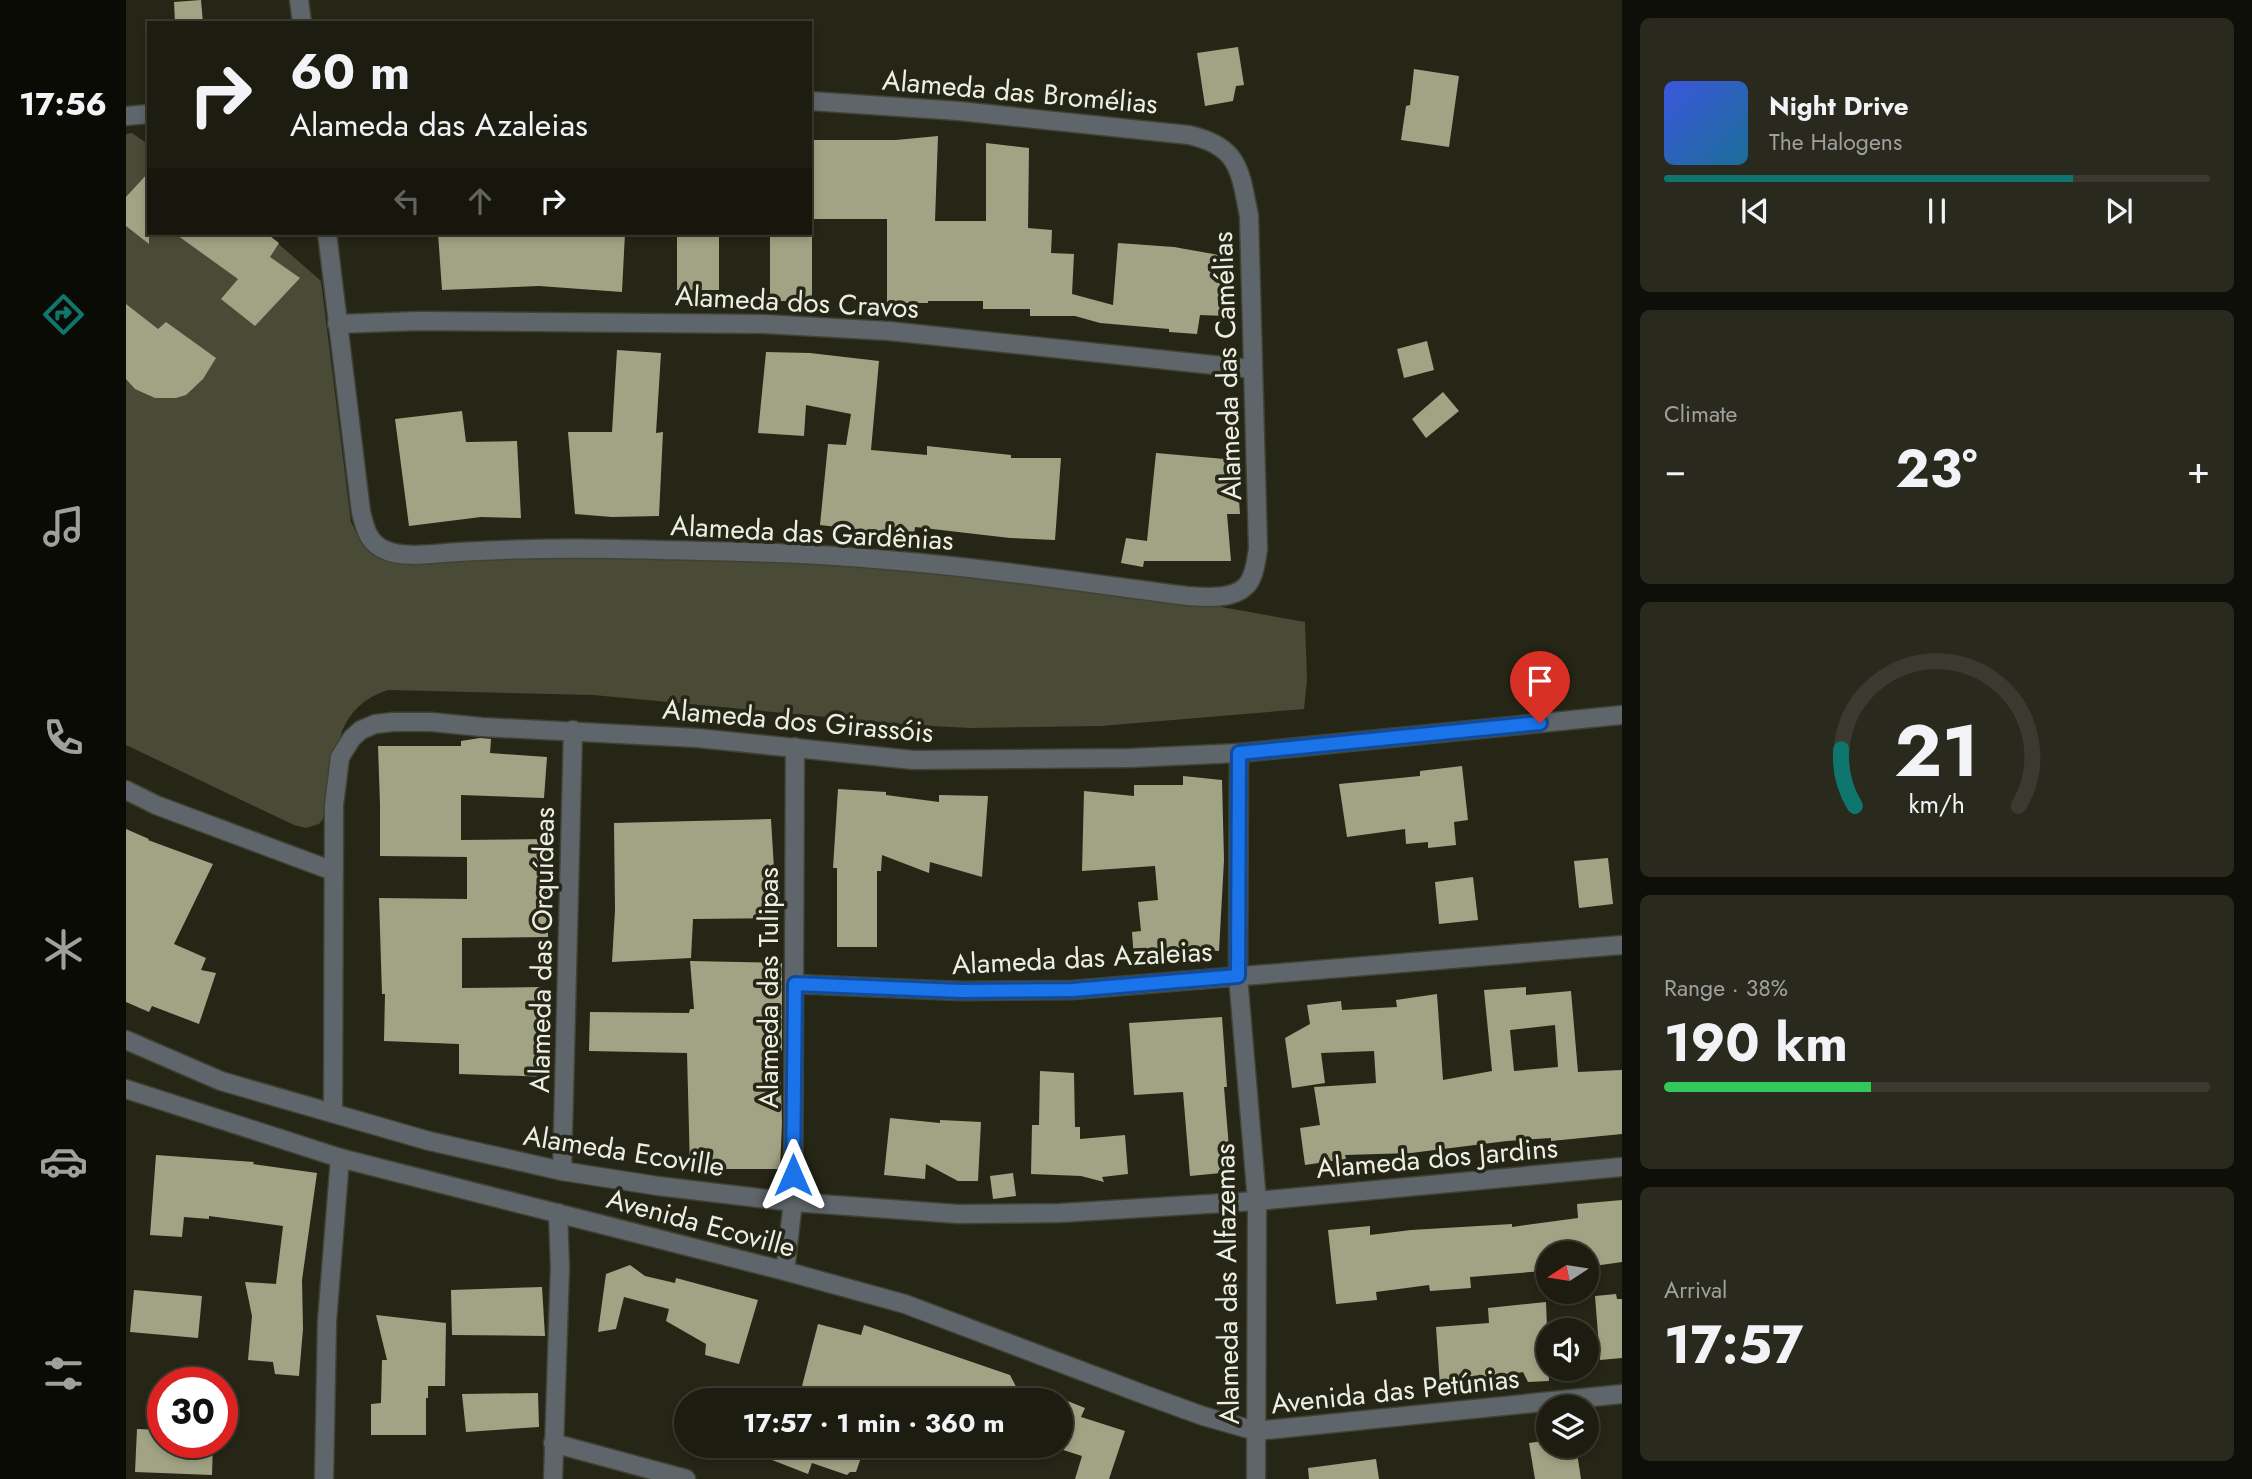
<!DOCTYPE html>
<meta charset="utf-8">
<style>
:root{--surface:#1c1c10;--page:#29291e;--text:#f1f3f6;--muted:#a0a19f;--line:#3a3a30;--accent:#0f766e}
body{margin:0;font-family:Jost,sans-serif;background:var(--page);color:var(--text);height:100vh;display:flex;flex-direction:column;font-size:26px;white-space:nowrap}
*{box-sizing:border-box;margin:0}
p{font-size:23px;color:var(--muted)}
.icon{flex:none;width:38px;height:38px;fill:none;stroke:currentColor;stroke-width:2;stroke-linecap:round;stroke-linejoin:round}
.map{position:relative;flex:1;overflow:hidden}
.details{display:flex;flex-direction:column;gap:18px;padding:18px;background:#0f0f09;width:630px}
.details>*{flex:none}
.top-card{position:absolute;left:21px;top:21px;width:665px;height:214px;border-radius:0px;box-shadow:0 4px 10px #0003,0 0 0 2px var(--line);background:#1c1c10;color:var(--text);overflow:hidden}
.needle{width:46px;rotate:258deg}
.buttons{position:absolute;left:1410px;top:1241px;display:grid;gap:14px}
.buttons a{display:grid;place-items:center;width:63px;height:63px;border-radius:50%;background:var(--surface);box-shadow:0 4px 10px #0003,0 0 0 2px var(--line);font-size:35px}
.speed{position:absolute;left:21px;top:1367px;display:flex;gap:14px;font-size:35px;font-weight:700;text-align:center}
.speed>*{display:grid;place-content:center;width:91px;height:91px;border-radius:50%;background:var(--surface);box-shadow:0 4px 10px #0003,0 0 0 2px var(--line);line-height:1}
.speed .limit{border:10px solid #d22;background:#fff;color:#111}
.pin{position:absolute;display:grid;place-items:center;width:60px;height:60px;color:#fff;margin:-72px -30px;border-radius:50% 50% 50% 0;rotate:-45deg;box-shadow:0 0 7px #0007}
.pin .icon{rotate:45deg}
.me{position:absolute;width:77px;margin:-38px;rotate:0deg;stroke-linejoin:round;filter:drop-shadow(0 0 5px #0008)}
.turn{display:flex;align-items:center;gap:24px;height:147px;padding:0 28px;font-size:32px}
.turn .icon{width:91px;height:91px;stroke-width:2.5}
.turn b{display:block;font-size:49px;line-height:60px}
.lanes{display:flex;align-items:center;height:66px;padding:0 28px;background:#0003;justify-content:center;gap:35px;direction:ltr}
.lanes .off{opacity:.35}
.big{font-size:52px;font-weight:700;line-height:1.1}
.details .card{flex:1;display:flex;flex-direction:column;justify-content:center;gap:10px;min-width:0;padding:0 24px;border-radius:10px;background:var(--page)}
.details .dial{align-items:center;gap:0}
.dial svg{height:182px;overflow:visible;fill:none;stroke:var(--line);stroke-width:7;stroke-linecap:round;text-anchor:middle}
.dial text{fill:var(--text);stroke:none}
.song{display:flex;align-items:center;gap:21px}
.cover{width:84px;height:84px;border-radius:10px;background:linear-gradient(135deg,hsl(230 70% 55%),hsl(200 70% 35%))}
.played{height:7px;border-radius:4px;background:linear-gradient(90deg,var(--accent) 75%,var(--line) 75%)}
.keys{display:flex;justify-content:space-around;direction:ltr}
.heat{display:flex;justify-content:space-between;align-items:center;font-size:38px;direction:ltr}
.charge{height:10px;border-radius:5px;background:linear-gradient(90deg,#34c759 38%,var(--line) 0)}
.trip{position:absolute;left:548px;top:1388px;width:399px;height:70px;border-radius:35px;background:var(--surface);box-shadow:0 4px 10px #0003,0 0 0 2px var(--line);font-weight:700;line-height:70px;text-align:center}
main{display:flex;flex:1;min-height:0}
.tab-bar{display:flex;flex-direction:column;width:126px;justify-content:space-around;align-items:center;background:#0b0b06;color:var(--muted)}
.tab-bar .icon{width:49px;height:49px}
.tab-bar .on{color:var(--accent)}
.tab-bar b{font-size:32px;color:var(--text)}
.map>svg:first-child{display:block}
.green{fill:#494b36}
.building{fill:#a1a484;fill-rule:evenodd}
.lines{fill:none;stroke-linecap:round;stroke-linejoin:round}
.minor-casing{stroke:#414233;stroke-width:21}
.minor{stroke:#5e666b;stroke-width:18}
.route-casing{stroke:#114b97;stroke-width:18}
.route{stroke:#1a73e8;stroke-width:12}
.labels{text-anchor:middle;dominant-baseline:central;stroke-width:7;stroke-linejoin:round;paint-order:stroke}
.street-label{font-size:28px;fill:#eeefe4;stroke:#252616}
</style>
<main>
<nav class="tab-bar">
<b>17:56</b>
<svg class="icon on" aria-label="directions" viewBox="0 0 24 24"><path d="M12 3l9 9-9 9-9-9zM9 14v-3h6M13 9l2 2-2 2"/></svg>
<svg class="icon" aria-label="music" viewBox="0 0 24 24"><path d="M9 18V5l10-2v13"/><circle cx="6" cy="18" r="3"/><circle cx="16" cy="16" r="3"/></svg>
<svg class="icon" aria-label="phone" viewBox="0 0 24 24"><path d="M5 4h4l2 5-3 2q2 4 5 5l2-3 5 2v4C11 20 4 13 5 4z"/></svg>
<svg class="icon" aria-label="climate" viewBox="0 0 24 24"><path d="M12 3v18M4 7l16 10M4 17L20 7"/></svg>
<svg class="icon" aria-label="car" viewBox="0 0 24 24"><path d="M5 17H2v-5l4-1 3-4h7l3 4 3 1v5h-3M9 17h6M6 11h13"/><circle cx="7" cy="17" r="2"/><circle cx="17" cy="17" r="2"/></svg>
<svg class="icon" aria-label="filters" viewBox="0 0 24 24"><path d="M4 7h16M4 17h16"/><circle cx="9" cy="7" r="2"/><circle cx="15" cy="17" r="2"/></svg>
</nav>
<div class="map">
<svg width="1496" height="1479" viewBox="0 0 1496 1479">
<rect width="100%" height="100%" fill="#252616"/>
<path class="green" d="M 6,133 L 23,145 L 23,233 L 140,233 L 195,281 L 225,522 L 234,540 L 249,554 L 592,557 L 799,569 L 1084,605 L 1179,622 L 1181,680 L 1178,709 L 975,726 L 845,728 L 786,725 L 467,695 L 262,690 C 238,698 224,711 215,734 L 197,819 L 193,824 L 180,828 L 168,825 L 0,745 L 0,134 Z"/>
<g class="building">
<polygon points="75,0 77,23 49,23 48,2"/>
<polygon points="1112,47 1118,85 1110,86 1107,101 1079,106 1071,53"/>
<polygon points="1288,69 1333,76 1323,147 1275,140 1280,106 1284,105"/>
<polygon points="812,136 809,221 860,221 860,143 903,148 902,228 926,230 925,253 948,254 946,294 987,305 992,243 1048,247 1104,257 1099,316 1074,315 1071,334 1043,332 1043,329 974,323 949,316 904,316 904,309 857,309 857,301 802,301 802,303 761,303 761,219 684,219 684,140 770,140"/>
<polygon points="23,172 23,244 0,226 0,197"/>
<polygon points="48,233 140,233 153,243 144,257 174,278 129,326 95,299 112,279"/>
<polygon points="312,233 499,233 496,292 413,286 316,290"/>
<rect x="551" y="233" width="42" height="57"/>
<rect x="644" y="233" width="42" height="68"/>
<polygon points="0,304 32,329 40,322 90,358 77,379 60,395 50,398 29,398 9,389 0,379"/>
<polygon points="1301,341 1308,370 1278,378 1271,349"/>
<polygon points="491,350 535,353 530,433 537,432 533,516 486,517 449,514 442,432 486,432"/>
<polygon points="640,352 684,353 753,361 745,450 801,455 801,446 885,455 885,458 935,458 929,540 884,538 789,527 788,536 694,525 702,444 720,445 725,414 680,405 678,436 632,433"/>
<polygon points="1317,392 1333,411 1300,438 1286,419"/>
<polygon points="336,411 340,442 391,441 395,518 355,517 283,526 269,419"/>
<polygon points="1030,453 1110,460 1114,514 1101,514 1105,561 1018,561 1017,567 995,563 1000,538 1021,541"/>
<polygon points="354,738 365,739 364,753 421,757 418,798 335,795 335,840 421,839 422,937 336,938 336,988 416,987 417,1037 426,1037 426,1077 333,1074 333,1044 258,1041 259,994 256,994 253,898 341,899 341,857 254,856 254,804 252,746 335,746 335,741"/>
<polygon points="1336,766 1342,820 1328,822 1330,845 1302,848 1302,842 1280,844 1279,829 1221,837 1213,784 1294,776 1294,771"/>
<polygon points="1057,776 1096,780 1098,860 1093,951 1054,948 1055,955 1008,959 1006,932 1015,931 1012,902 1032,900 1029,866 956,871 958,791 1008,796 1008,785 1057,785"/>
<polygon points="712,789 760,792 760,795 813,802 813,795 862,796 856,877 804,862 803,873 756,855 755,871 751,871 751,947 711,947 711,868 707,868"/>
<polygon points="645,819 648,869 654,869 654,918 567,919 565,958 486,962 489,910 488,823"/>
<polygon points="0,829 23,839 22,840 87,864 48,944 80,958 75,970 90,973 73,1024 26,1006 23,1012 0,1002"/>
<polygon points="1482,858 1487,904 1453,908 1448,861"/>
<polygon points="1347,877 1352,920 1313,924 1309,882"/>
<polygon points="564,961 656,963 656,1051 654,1051 656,1123 654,1169 564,1169 561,1053 463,1051 464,1012 563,1013 564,1009 568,1009"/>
<path d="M 1400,987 L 1400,995 L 1445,991 L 1452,1072 L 1496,1070 L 1496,1134 L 1425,1141 L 1425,1138 L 1381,1141 L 1285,1153 L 1219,1155 L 1220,1159 L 1179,1165 L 1174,1128 L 1194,1125 L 1188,1087 L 1250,1083 L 1248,1051 L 1195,1053 L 1199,1083 L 1166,1088 L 1159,1038 L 1184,1024 L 1181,1005 L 1215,1001 L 1216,1010 L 1271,1007 L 1270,1000 L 1311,994 L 1317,1080 L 1366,1071 L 1358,990 ZM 1429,1025 L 1432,1067 L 1388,1071 L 1384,1030 Z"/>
<polygon points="1096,1017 1101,1087 1098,1087 1105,1172 1064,1176 1057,1092 1008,1095 1003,1023"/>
<polygon points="914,1071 948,1073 949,1127 954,1127 954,1139 999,1135 1002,1174 976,1177 978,1182 955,1176 905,1174 906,1125 913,1125"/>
<polygon points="764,1118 814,1123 814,1120 855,1122 852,1181 832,1181 800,1164 799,1179 758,1175"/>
<polygon points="30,1155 128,1162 127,1164 191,1173 176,1280 177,1329 173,1376 149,1374 147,1362 122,1360 126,1316 119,1282 150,1284 157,1226 83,1216 83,1219 58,1217 56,1237 24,1235"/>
<polygon points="887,1173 890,1196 867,1199 864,1176"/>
<polygon points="1496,1200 1496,1262 1461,1267 1461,1253 1423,1253 1423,1267 1417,1268 1417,1271 1344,1277 1345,1288 1304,1291 1303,1285 1250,1292 1251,1300 1210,1304 1202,1230 1244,1226 1244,1235 1285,1230 1386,1224 1386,1227 1452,1218 1451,1204"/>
<polygon points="504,1265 519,1276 549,1283 550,1278 632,1300 613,1364 579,1355 580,1344 540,1321 543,1309 498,1297 490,1329 472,1332 480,1274"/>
<polygon points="416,1287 419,1336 326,1335 325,1290"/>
<polygon points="8,1290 76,1296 72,1338 4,1332"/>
<polygon points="1490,1294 1491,1299 1496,1299 1496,1358 1474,1360 1469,1296"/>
<polygon points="1420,1302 1423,1381 1402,1382 1397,1372 1349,1382 1349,1384 1314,1386 1310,1327 1363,1323 1362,1308"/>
<polygon points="250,1315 320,1323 319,1386 302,1386 302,1398 300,1398 300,1435 245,1435 245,1404 255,1403 256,1360 261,1360"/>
<polygon points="692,1324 735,1335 738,1325 884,1375 897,1400 727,1400 676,1386"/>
<polygon points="412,1393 413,1427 340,1432 336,1394"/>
<polygon points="934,1398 959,1408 955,1417 999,1431 983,1479 949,1479 956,1456 934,1449"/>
<polygon points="11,1429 37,1430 37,1442 87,1442 86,1475 9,1472"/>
<polygon points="1423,1440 1423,1446 1450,1446 1455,1479 1409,1479 1403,1443"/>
<polygon points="645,1446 739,1446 730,1472 724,1472 721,1475 686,1463 682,1474 641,1458"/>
<polygon points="1250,1459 1253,1479 1183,1479 1182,1468"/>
</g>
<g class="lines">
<defs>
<g id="minor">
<polyline points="173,0 176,23"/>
<polyline points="0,116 23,114"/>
<path d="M 201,233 L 235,512 C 239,528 242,543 259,550 C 278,559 312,553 332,552 C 385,549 438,548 491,549 C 581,551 672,552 761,560 C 861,568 961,583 1061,596 C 1078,597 1107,600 1120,586 C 1129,577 1130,560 1132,549 L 1123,216 C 1114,170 1113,146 1063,135 L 833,111 L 684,101"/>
<polyline points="211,324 293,321 638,324 763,331 1126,369"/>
<polyline points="1113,753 1112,976 1131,1201 1130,1479"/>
<polyline points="0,790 30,805 207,871"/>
<polyline points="669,984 835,991 946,990 1496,945"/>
<polyline points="0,1040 95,1081 303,1141 436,1171 532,1186 667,1202 832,1214 934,1213 1131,1201 1496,1167"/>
<polyline points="0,1089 214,1158 659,1271 779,1304 1022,1396 1077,1416 1130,1431 1496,1394"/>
<polyline points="207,1113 208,805 214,757 226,738 235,730 249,724 267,722 305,722 356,727 571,738 787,760 1004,758 1113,753 1496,715"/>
<polyline points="436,1171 447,730"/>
<polyline points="659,1271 667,1202 669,747"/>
<polyline points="427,1443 560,1479"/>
<polyline points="198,1479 201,1321 214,1158"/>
<polyline points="427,1479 434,1267 432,1213"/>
</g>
</defs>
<use href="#minor" class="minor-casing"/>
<use href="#minor" class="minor"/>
</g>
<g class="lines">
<defs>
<polyline id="route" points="667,1175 669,984 835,991 946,990 1112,976 1113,753 1414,723"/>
</defs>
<use href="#route" class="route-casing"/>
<use href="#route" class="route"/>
</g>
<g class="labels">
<g class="street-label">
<text transform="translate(894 92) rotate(5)">Alameda das Bromélias</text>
<text transform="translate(671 302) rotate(3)">Alameda dos Cravos</text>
<text transform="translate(1101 366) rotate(-92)">Alameda das Camélias</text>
<text transform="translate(686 533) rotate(3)">Alameda das Gardênias</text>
<text transform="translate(672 721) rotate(5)">Alameda dos Girassóis</text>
<text transform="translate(416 950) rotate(-89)">Alameda das Orquídeas</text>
<text transform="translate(956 958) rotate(-3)">Alameda das Azaleias</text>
<text transform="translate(642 988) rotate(-90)">Alameda das Tulipas</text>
<text transform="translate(498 1151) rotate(9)">Alameda Ecoville</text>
<text transform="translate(1311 1158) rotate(-5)">Alameda dos Jardins</text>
<text transform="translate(575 1223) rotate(15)">Avenida Ecoville</text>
<text transform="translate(1101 1284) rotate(-91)">Alameda das Alfazemas</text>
<text transform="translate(1269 1391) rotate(-6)">Avenida das Petúnias</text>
</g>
</g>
</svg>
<div class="buttons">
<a><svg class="needle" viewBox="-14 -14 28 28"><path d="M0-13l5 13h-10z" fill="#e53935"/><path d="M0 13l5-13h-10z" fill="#a0a19f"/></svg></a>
<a><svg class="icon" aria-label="sound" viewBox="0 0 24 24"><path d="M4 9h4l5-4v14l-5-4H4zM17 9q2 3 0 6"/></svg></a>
<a><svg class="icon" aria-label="layers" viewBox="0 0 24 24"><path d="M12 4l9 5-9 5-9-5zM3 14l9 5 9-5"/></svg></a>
</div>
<div class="speed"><div class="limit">30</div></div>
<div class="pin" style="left:1414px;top:723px;background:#d93025"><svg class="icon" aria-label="arrive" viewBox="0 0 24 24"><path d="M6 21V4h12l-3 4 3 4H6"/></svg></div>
<svg class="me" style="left:667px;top:1175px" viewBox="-20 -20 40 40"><path d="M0-17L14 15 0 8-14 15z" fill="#1a73e8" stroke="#fff" stroke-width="4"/></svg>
<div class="trip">17:57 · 1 min · 360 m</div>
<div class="top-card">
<div class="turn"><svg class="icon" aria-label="right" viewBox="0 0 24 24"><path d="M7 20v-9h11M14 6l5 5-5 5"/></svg><div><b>60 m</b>Alameda das Azaleias</div></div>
<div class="lanes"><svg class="icon off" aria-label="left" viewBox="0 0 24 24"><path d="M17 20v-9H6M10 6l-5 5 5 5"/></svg><svg class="icon off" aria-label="ahead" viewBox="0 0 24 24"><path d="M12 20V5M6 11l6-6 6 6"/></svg><svg class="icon" aria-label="right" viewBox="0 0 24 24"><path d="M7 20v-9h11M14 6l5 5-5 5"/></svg></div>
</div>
</div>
<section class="details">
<div class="card">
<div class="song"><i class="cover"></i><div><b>Night Drive</b><p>The Halogens</p></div></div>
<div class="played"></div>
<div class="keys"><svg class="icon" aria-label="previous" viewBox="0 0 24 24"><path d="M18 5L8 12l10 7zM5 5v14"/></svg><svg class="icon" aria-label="pause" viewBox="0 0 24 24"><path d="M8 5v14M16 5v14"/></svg><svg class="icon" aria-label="next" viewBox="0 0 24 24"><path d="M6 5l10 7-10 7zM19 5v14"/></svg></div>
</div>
<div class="card"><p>Climate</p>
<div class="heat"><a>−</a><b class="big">23°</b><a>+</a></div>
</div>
<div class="card dial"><svg viewBox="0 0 100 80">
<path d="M14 69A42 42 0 1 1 86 69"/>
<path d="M14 69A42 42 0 0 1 8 44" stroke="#0f766e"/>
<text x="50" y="56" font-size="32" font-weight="700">21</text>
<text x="50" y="72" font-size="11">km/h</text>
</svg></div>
<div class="card"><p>Range · 38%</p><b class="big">190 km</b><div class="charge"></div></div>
<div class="card"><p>Arrival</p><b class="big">17:57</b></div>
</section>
</main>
